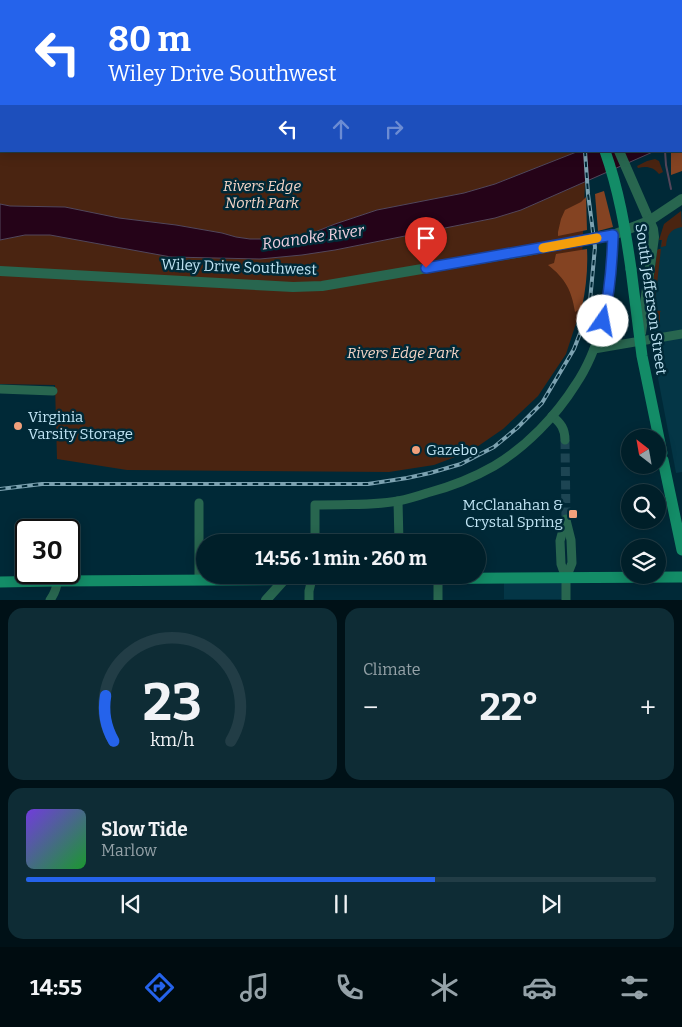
<!DOCTYPE html>
<meta charset="utf-8">
<style>
:root{--surface:#001f29;--page:#0e2c35;--text:#f1f3f6;--muted:#95a2a8;--line:#223d46;--accent:#2563eb}
body{margin:0;font-family:Bitter,serif;background:var(--page);color:var(--text);height:100vh;display:flex;flex-direction:column;font-size:19px;white-space:nowrap}
*{box-sizing:border-box;margin:0}
p{font-size:16px;color:var(--muted)}
.icon{flex:none;width:28px;height:28px;fill:none;stroke:currentColor;stroke-width:2;stroke-linecap:round;stroke-linejoin:round}
.map{position:relative;height:600px;overflow:hidden}
.details{display:flex;flex-direction:column;gap:8px;padding:8px;background:#001117;flex:1}
.details>*{flex:none}
.top-card{position:absolute;left:0px;top:0px;width:682px;height:152px;box-shadow:0 2px 12px #0003,0 0 0 1px var(--line);background:#2563eb;color:#fff;overflow:hidden}
.needle{width:32px;rotate:329deg}
.controls{position:absolute;left:621px;top:429px;display:grid;gap:10px}
.controls a{display:grid;place-items:center;width:45px;height:45px;border-radius:50%;background:var(--surface);box-shadow:0 2px 12px #0003,0 0 0 1px var(--line);font-size:25px}
.speed{position:absolute;left:15px;top:519px;display:flex;gap:10px;font-size:25px;font-weight:700;text-align:center}
.speed>*{display:grid;place-content:center;width:65px;height:65px;border-radius:50%;background:var(--surface);box-shadow:0 2px 12px #0003,0 0 0 1px var(--line);line-height:1}
.speed .limit{border:2px solid #111;border-radius:8px;background:#fff;color:#111}
.pin{position:absolute;display:grid;place-items:center;width:42px;height:42px;color:#fff;margin:-51px -21px;border-radius:50% 50% 50% 0;rotate:-45deg;box-shadow:0 0 5px #0007}
.pin .icon{rotate:45deg}
.me{position:absolute;width:55px;margin:-28px;rotate:12deg;stroke-linejoin:round;filter:drop-shadow(0 0 4px #0008)}
.turn{display:flex;align-items:center;gap:18px;height:105px;padding:0 25px;font-size:22px}
.turn .icon{width:65px;height:65px;stroke-width:2.5}
.turn b{display:block;font-size:35px;line-height:42px}
.lanes{display:flex;align-items:center;height:48px;padding:0 25px;background:#0003;justify-content:center;gap:25px;direction:ltr}
.lanes .off{opacity:.35}
.big{font-size:38px;font-weight:700;line-height:1.1}
.details .tile{flex:1;display:flex;flex-direction:column;justify-content:center;gap:8px;min-width:0;padding:0 18px;border-radius:15px;background:var(--page)}
.details .dial{align-items:center;gap:0}
.dial svg{height:130px;overflow:visible;fill:none;stroke:var(--line);stroke-width:7;stroke-linecap:round;text-anchor:middle}
.dial text{fill:var(--text);stroke:none}
.song{display:flex;align-items:center;gap:15px}
.cover{width:60px;height:60px;border-radius:8px;background:linear-gradient(135deg,hsl(260 70% 55%),hsl(130 70% 35%))}
.played{height:5px;border-radius:2px;background:linear-gradient(90deg,var(--accent) 65%,var(--line) 65%)}
.keys{display:flex;justify-content:space-around;direction:ltr}
.heat{display:flex;justify-content:space-between;align-items:center;font-size:28px;direction:ltr}
.details .tiles{flex:1;display:grid;gap:8px;grid-template-columns:1fr 1fr}
.tile:last-child{grid-column:span 2}
.trip{position:absolute;left:196px;top:534px;width:290px;height:50px;border-radius:25px;background:var(--surface);box-shadow:0 2px 12px #0003,0 0 0 1px var(--line);font-weight:700;line-height:50px;text-align:center}
.tabs{display:flex;height:80px;justify-content:space-around;align-items:center;background:#000c10;color:var(--muted)}
.tabs .icon{width:35px;height:35px}
.tabs .active{color:var(--accent)}
.tabs b{font-size:22px;color:var(--text)}
.map>svg:first-child{display:block}
.built{fill:#043646}
.green{fill:#4a2411}
.forest{fill:#844322}
.water{fill:#250318;stroke:#53465a}
.lines{fill:none;stroke-linecap:round;stroke-linejoin:round}
.stream{stroke:#53465a;stroke-width:2}
.minor-tunnel{stroke:#1d4553;stroke-width:9;stroke-dasharray:9 4.5;stroke-linecap:butt}
.minor{stroke:#28664f;stroke-width:9}
.tertiary{stroke:#28664f;stroke-width:10}
.secondary{stroke:#138c67;stroke-width:11}
.rail-casing{stroke:#7ca2b1;stroke-width:4}
.rail{stroke:#002937;stroke-width:2;stroke-dasharray:5.5;stroke-linecap:butt}
.secondary-bridge{stroke:#138c67;stroke-width:11}
.route-casing{stroke:#184099;stroke-width:12}
.route{stroke:#2563eb;stroke-width:9}
.slow{stroke:#f59e0b;stroke-width:9}
.poi-dot{fill:#f1a17c;stroke:#002937;stroke-width:2}
.labels{text-anchor:middle;dominant-baseline:central;stroke-width:5;stroke-linejoin:round;paint-order:stroke}
.park-label{font-size:15px;font-style:italic;fill:#f4d5c7;stroke:#002937}
.street-label{font-size:15px;fill:#bfe3f3;stroke:#002937}
.poi-label{font-size:15px;fill:#bfe3f3;stroke:#002937;text-anchor:start}
.water-label{font-size:16px;font-style:italic;fill:#efd0e0;stroke:#002937}
</style>
<div class="map">
<svg width="682" height="600" viewBox="0 0 682 600">
<rect width="100%" height="100%" fill="#002937"/>
<g class="built">
<polygon points="682,211 682,472 676,473 654,357 650,323 663,228 666,223"/>
<rect x="504" y="578" width="62" height="21"/>
</g>
<g class="green">
<polygon points="199,0 534,0 534,1 196,1"/>
<polygon points="1,81 1,151 576,151 576,152 495,184 464,193 377,210 335,224 310,234 276,239 250,239 236,237 222,233 176,225 119,218 65,207 10,206 0,204 0,82"/>
<path d="M 655,159 L 659,161 L 663,172 L 659,174 C 653,167 647,166 638,168 L 637,166 L 647,161 Z"/>
<polygon points="585,182 580,311 566,354 538,396 503,429 471,451 434,465 389,472 127,470 57,459 55,385 0,384 0,240 25,235 50,235 171,257 260,259 302,255 521,210"/>
<path d="M 681,211 L 682,227 C 670,229 667,235 666,246 L 661,247 L 662,240 L 659,240 L 664,224 Z"/>
<polygon points="659,249 661,249 654,310 661,311 660,312 660,321 658,326 652,328 649,325 649,318 657,250"/>
</g>
<g class="forest">
<polygon points="682,138 682,171 671,175 671,151 681,151"/>
<polygon points="604,191 613,227 598,231 595,194"/>
<polygon points="586,197 587,230 558,236 558,232 561,219 565,210 581,202"/>
<path d="M 587,249 C 588,269 586,288 582,307 L 575,312 C 572,291 565,278 548,265 L 554,263 L 556,254 Z"/>
</g>
<polygon class="water" points="579,151 655,151 521,210 495,218 335,250 302,255 260,259 171,257 50,235 25,235 0,240 0,204 10,206 65,207 119,218 176,225 222,233 236,237 250,239 275,239 310,234 335,224 377,210 464,193 495,184"/>
<g class="lines">
<polyline class="stream" points="665,151 666,165 671,189"/>
<polyline class="minor-tunnel" points="565,440 566,519"/>
<g class="minor">
<polyline points="131,0 131,1"/>
<polyline points="594,349 682,334"/>
<polyline points="0,389 53,391"/>
<path d="M 552,416 C 561,423 565,429 565,440"/>
<polyline points="398,501 399,542"/>
<polyline points="566,519 560,541 561,564 566,578 566,600"/>
<path d="M 315,542 L 315,505 C 343,504 371,506 398,501 C 408,499 418,496 427,493 C 450,487 473,478 494,466 C 526,447 556,416 576,384 C 589,365 597,343 603,322 C 611,294 612,264 613,235"/>
<polyline points="438,578 438,600"/>
<polyline points="566,578 572,563 571,540 566,520"/>
<polyline points="199,580 199,503"/>
<path d="M 50,600 C 55,593 57,588 57,581"/>
<polyline points="309,600 309,591 313,575"/>
</g>
<g class="tertiary">
<polyline points="598,0 598,1"/>
<polyline points="619,151 653,229 654,237 641,333"/>
<polyline points="0,271 293,287 322,286 522,252 613,235 649,221 682,199"/>
<polyline points="266,600 285,579"/>
</g>
<g class="secondary">
<polyline points="549,0 549,1"/>
<polyline points="164,1 167,0"/>
<polyline points="0,68 1,68"/>
<polyline points="631,269 642,356 662,453"/>
<polyline points="663,460 682,550"/>
<polyline points="0,582 57,581 682,577"/>
</g>
<defs>
<g id="rail">
<polyline points="573,0 573,1"/>
<polyline points="0,489 42,484 368,484 407,478 430,473 461,464 494,447 517,428 542,403 574,349 584,323 590,301 595,247 588,194 585,151"/>
</g>
</defs>
<use href="#rail" class="rail-casing"/>
<use href="#rail" class="rail"/>
<path class="secondary-bridge" d="M 605,151 C 619,191 625,227 631,269"/>
</g>
<g class="lines">
<defs>
<path id="route" d="M 426,268 L 613,235 C 612,265 610,293 603,321"/>
</defs>
<use href="#route" class="route-casing"/>
<use href="#route" class="route"/>
<polyline class="slow" points="543,248 597,238"/>
</g>
<g class="poi-dot">
<circle cx="18" cy="426" r="5"/>
<circle cx="416" cy="450" r="5"/>
<rect x="568" y="509" width="10" height="10" rx="2.5"/>
</g>
<g class="labels">
<g class="park-label">
<text x="262" y="186">Rivers Edge<tspan x="262" dy="17">North Park</tspan></text>
<text x="403" y="353">Rivers Edge Park</text>
</g>
<g class="street-label">
<text transform="translate(239 267) rotate(2)">Wiley Drive Southwest</text>
<text transform="translate(651 299) rotate(82)">South Jefferson Street</text>
</g>
<g class="poi-label">
<text x="28" y="417">Virginia<tspan x="28" dy="17">Varsity Storage</tspan></text>
<text x="426" y="450">Gazebo</text>
<text x="563" y="505" text-anchor="end">McClanahan &amp;<tspan x="563" dy="17">Crystal Spring</tspan></text>
</g>
<g class="water-label">
<text transform="translate(313 237) rotate(-8)">Roanoke River</text>
</g>
</g>
</svg>
<div class="controls">
<a><svg class="needle" viewBox="-14 -14 28 28"><path d="M0-13l5 13h-10z" fill="#e53935"/><path d="M0 13l5-13h-10z" fill="#95a2a8"/></svg></a>
<a><svg class="icon" aria-label="search" viewBox="0 0 24 24"><circle cx="10" cy="10" r="6"/><path d="M15 15l6 6"/></svg></a>
<a><svg class="icon" aria-label="layers" viewBox="0 0 24 24"><path d="M12 4l9 5-9 5-9-5zM3 14l9 5 9-5"/></svg></a>
</div>
<div class="speed"><div class="limit">30</div></div>
<div class="pin" style="left:426px;top:268px;background:#d93025"><svg class="icon" aria-label="arrive" viewBox="0 0 24 24"><path d="M6 21V4h12l-3 4 3 4H6"/></svg></div>
<svg class="me" style="left:603px;top:321px" viewBox="-20 -20 40 40"><circle r="19" fill="#fff"/><path d="M0-13L10 11 0 6-10 11z" fill="#2563eb"/></svg>
<div class="trip">14:56 · 1 min · 260 m</div>
<div class="top-card">
<div class="turn"><svg class="icon" aria-label="left" viewBox="0 0 24 24"><path d="M17 20v-9H6M10 6l-5 5 5 5"/></svg><div><b>80 m</b>Wiley Drive Southwest</div></div>
<div class="lanes"><svg class="icon" aria-label="left" viewBox="0 0 24 24"><path d="M17 20v-9H6M10 6l-5 5 5 5"/></svg><svg class="icon off" aria-label="ahead" viewBox="0 0 24 24"><path d="M12 20V5M6 11l6-6 6 6"/></svg><svg class="icon off" aria-label="right" viewBox="0 0 24 24"><path d="M7 20v-9h11M14 6l5 5-5 5"/></svg></div>
</div>
</div>
<section class="details">
<div class="tiles">
<div class="tile dial"><svg viewBox="0 0 100 80">
<path d="M14 69A42 42 0 1 1 86 69"/>
<path d="M14 69A42 42 0 0 1 9 41" stroke="#2563eb"/>
<text x="50" y="56" font-size="32" font-weight="700">23</text>
<text x="50" y="72" font-size="11">km/h</text>
</svg></div>
<div class="tile"><p>Climate</p>
<div class="heat"><a>−</a><b class="big">22°</b><a>+</a></div>
</div>
<div class="tile">
<div class="song"><i class="cover"></i><div><b>Slow Tide</b><p>Marlow</p></div></div>
<div class="played"></div>
<div class="keys"><svg class="icon" aria-label="previous" viewBox="0 0 24 24"><path d="M18 5L8 12l10 7zM5 5v14"/></svg><svg class="icon" aria-label="pause" viewBox="0 0 24 24"><path d="M8 5v14M16 5v14"/></svg><svg class="icon" aria-label="next" viewBox="0 0 24 24"><path d="M6 5l10 7-10 7zM19 5v14"/></svg></div>
</div>
</div>
</section>
<nav class="tabs">
<b>14:55</b>
<svg class="icon active" aria-label="directions" viewBox="0 0 24 24"><path d="M12 3l9 9-9 9-9-9zM9 14v-3h6M13 9l2 2-2 2"/></svg>
<svg class="icon" aria-label="music" viewBox="0 0 24 24"><path d="M9 18V5l10-2v13"/><circle cx="6" cy="18" r="3"/><circle cx="16" cy="16" r="3"/></svg>
<svg class="icon" aria-label="phone" viewBox="0 0 24 24"><path d="M5 4h4l2 5-3 2q2 4 5 5l2-3 5 2v4C11 20 4 13 5 4z"/></svg>
<svg class="icon" aria-label="climate" viewBox="0 0 24 24"><path d="M12 3v18M4 7l16 10M4 17L20 7"/></svg>
<svg class="icon" aria-label="car" viewBox="0 0 24 24"><path d="M5 17H2v-5l4-1 3-4h7l3 4 3 1v5h-3M9 17h6M6 11h13"/><circle cx="7" cy="17" r="2"/><circle cx="17" cy="17" r="2"/></svg>
<svg class="icon" aria-label="filters" viewBox="0 0 24 24"><path d="M4 7h16M4 17h16"/><circle cx="9" cy="7" r="2"/><circle cx="15" cy="17" r="2"/></svg>
</nav>
